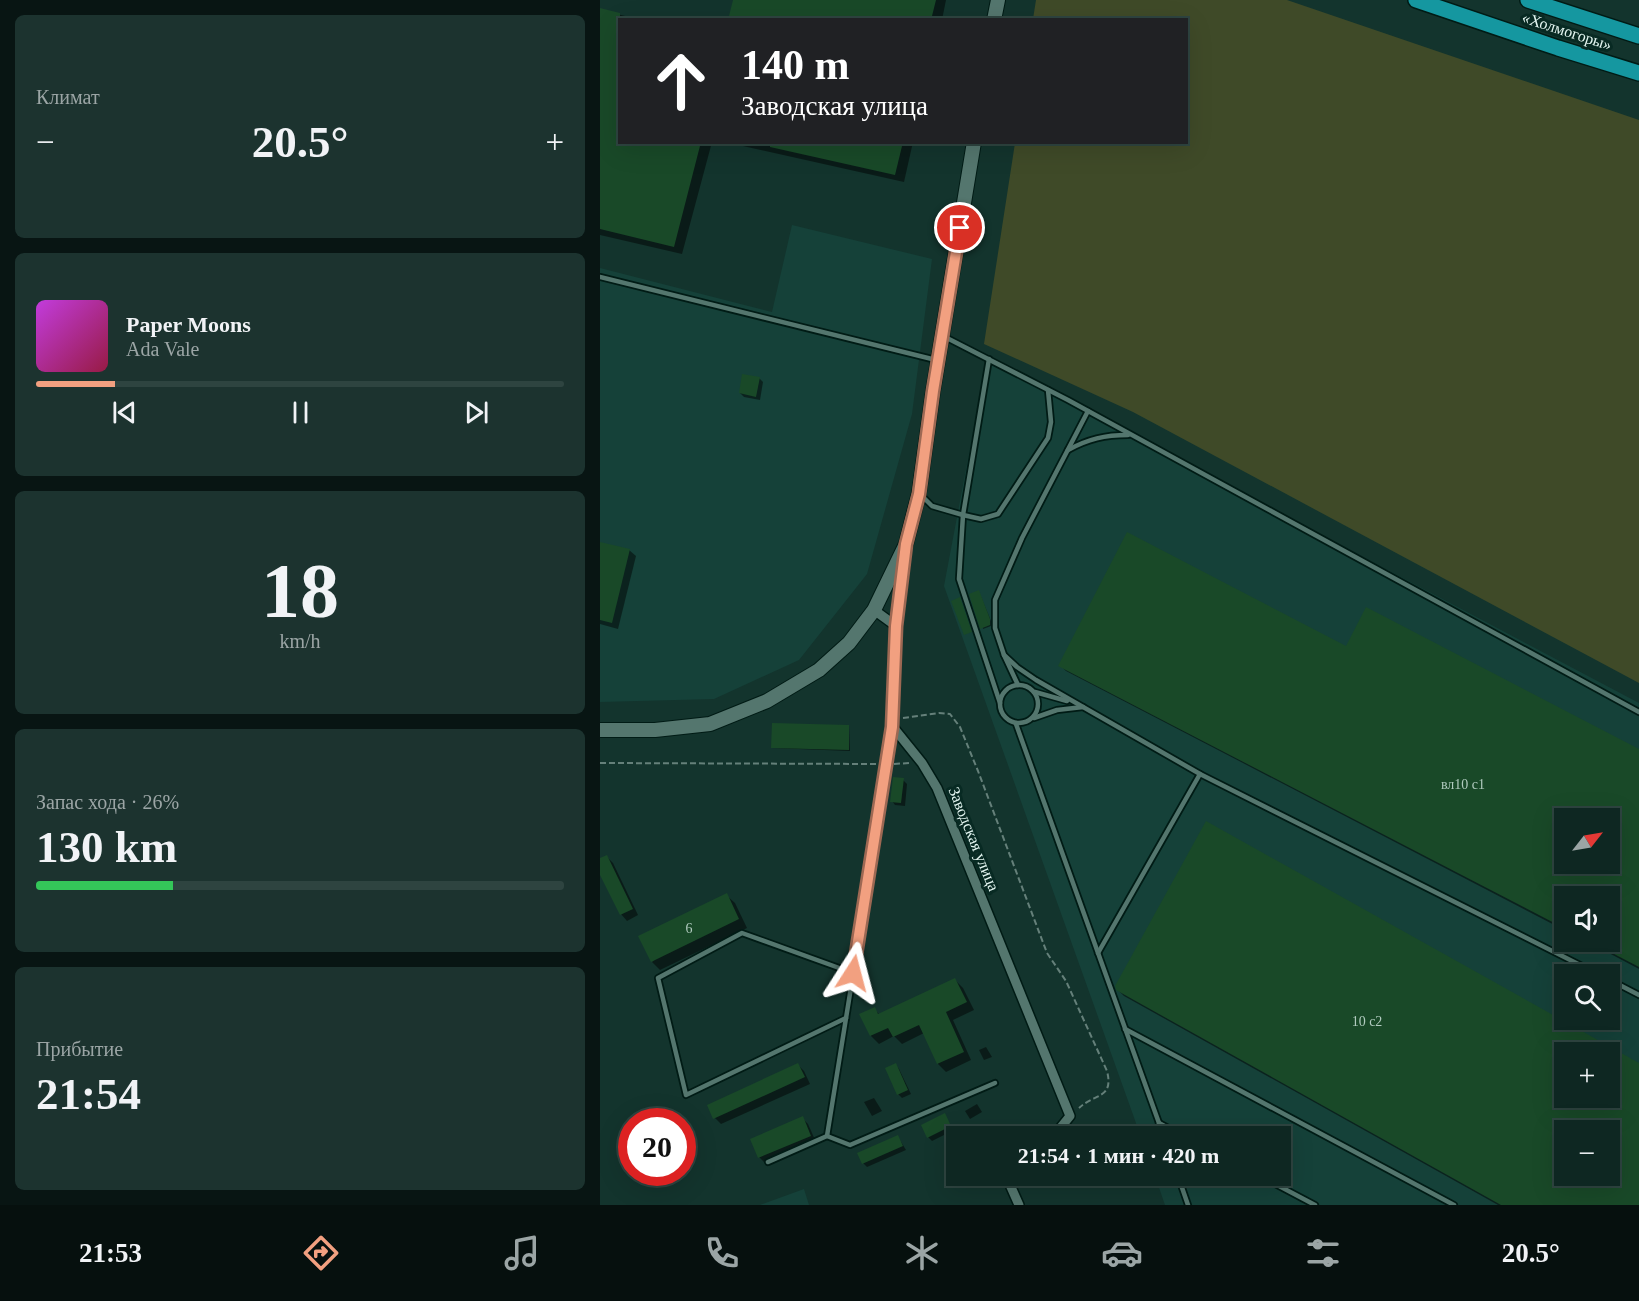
<!DOCTYPE html>
<html lang="ru">
<meta charset="utf-8">
<style>
:root{--surface:#0e2722;--page:#1c332f;--text:#f1f3f6;--muted:#9ba5a5;--line:#2e4440;--accent:#f2a080}
body{margin:0;font-family:Georgia,serif;background:var(--page);color:var(--text);height:100vh;display:flex;flex-direction:column;font-size:22px;white-space:nowrap}
*{box-sizing:border-box;margin:0}
p{font-size:20px;color:var(--muted)}
.icon{flex:none;width:33px;height:33px;fill:none;stroke:currentColor;stroke-width:2;stroke-linecap:round;stroke-linejoin:round}
.map{position:relative;flex:1;overflow:hidden}
.drawer{display:flex;flex-direction:column;gap:15px;padding:15px;background:#081513;width:600px}
.drawer>*{flex:none}
.banner{position:absolute;left:18px;top:18px;width:570px;height:126px;border-radius:0px;box-shadow:0 6px 24px #0002,0 0 0 2px var(--line);background:#202124;color:#fff;overflow:hidden}
.needle{width:39px;rotate:59deg}
.buttons{position:absolute;left:954px;top:808px;display:grid;gap:12px}
.buttons a{display:grid;place-items:center;width:66px;height:66px;border-radius:0px;background:var(--surface);box-shadow:0 6px 24px #0002,0 0 0 2px var(--line);font-size:30px}
.speed{position:absolute;left:18px;top:1108px;display:flex;gap:12px;font-size:30px;font-weight:700;text-align:center}
.speed>*{display:grid;place-content:center;width:78px;height:78px;border-radius:50%;background:var(--surface);box-shadow:0 6px 24px #0002,0 0 0 2px var(--line);line-height:1}
.speed .limit{border:9px solid #d22;background:#fff;color:#111}
.pin{position:absolute;display:grid;place-items:center;width:51px;height:51px;color:#fff;margin:-26px;border:3px solid #fff;border-radius:50%;box-shadow:0 2px 6px #0007}
.me{position:absolute;width:66px;margin:-33px;rotate:9deg;stroke-linejoin:round;filter:drop-shadow(0 0 4px #0008)}
.turn{display:flex;align-items:center;gap:21px;height:126px;padding:0 24px;font-size:27px}
.turn .icon{width:78px;height:78px;stroke-width:2.5}
.turn b{display:block;font-size:42px;line-height:51px}
.big{font-size:45px;font-weight:700;line-height:1.1}
.drawer .tile{flex:1;display:flex;flex-direction:column;justify-content:center;gap:9px;min-width:0;padding:0 21px;border-radius:9px;background:var(--page)}
.drawer .dial{align-items:center;gap:0}
.dial b{font-size:78px;line-height:1}
.song{display:flex;align-items:center;gap:18px}
.cover{width:72px;height:72px;border-radius:9px;background:linear-gradient(135deg,hsl(290 70% 55%),hsl(340 70% 35%))}
.played{height:6px;border-radius:3px;background:linear-gradient(90deg,var(--accent) 15%,var(--line) 15%)}
.keys{display:flex;justify-content:space-around;direction:ltr}
.heat{display:flex;justify-content:space-between;align-items:center;font-size:33px;direction:ltr}
.charge{height:9px;border-radius:4px;background:linear-gradient(90deg,#34c759 26%,var(--line) 0)}
.trip{position:absolute;left:346px;top:1126px;width:345px;height:60px;border-radius:0px;background:var(--surface);box-shadow:0 6px 24px #0002,0 0 0 2px var(--line);font-weight:700;line-height:60px;text-align:center}
.dock{display:flex;height:96px;justify-content:space-around;align-items:center;background:#06100e;color:var(--muted)}
.dock .icon{width:42px;height:42px}
.dock .current{color:var(--accent)}
.dock b{font-size:27px;color:var(--text)}
main{display:flex;flex:1;min-height:0}
.map>svg:first-child{display:block}
.built{fill:#154139;fill-rule:evenodd}
.green{fill:#3f4a28}
.shadow{fill:#0007;fill-rule:evenodd}
.building{fill:#194928;fill-rule:evenodd}
.lines{fill:none;stroke-linecap:round;stroke-linejoin:round}
.service-casing{stroke:#001b15;stroke-width:8}
.minor-casing{stroke:#001b15;stroke-width:12}
.secondary-casing{stroke:#001b15;stroke-width:16}
.trunk-casing{stroke:#001b15;stroke-width:18}
.path{stroke:#65807a;stroke-width:2;stroke-dasharray:6 3;stroke-linecap:butt}
.service{stroke:#54766e;stroke-width:4.5}
.minor{stroke:#54766e;stroke-width:9}
.secondary{stroke:#54766e;stroke-width:14}
.trunk{stroke:#1597a0;stroke-width:15}
.route-casing{stroke:#9d6853;stroke-width:15}
.route{stroke:#f2a080;stroke-width:10}
.labels{text-anchor:middle;dominant-baseline:central;stroke-width:6;stroke-linejoin:round;paint-order:stroke}
.number-label{font-size:14px;fill:#b1cbbf}
.street-label{font-size:16px;fill:#e4f6f1;stroke:#082a23}
</style>
<main>
<section class="drawer">
<div class="tile"><p>Климат</p>
<div class="heat"><a>−</a><b class="big">20.5°</b><a>+</a></div>
</div>
<div class="tile">
<div class="song"><i class="cover"></i><div><b>Paper Moons</b><p>Ada Vale</p></div></div>
<div class="played"></div>
<div class="keys"><svg class="icon" aria-label="previous" viewBox="0 0 24 24"><path d="M18 5L8 12l10 7zM5 5v14"/></svg><svg class="icon" aria-label="pause" viewBox="0 0 24 24"><path d="M8 5v14M16 5v14"/></svg><svg class="icon" aria-label="next" viewBox="0 0 24 24"><path d="M6 5l10 7-10 7zM19 5v14"/></svg></div>
</div>
<div class="tile dial"><b>18</b><p>km/h</p></div>
<div class="tile"><p>Запас хода · 26%</p><b class="big">130 km</b><div class="charge"></div></div>
<div class="tile"><p>Прибытие</p><b class="big">21:54</b></div>
</section>
<div class="map">
<svg width="1039" height="1205" viewBox="0 0 1039 1205">
<rect width="100%" height="100%" fill="#13342d"/>
<g class="built">
<polygon points="192,225 332,259 312,414 267,574 199,660 114,699 0,702 0,268 172,312"/>
<path d="M 387,358 L 1039,703 L 1039,1205 L 565,1205 L 555,1176 L 681,1176 L 681,1137 L 541,1137 L 344,586 ZM 964,819 L 1010,819 L 1010,864 L 964,864 ZM 964,897 L 1010,897 L 1010,942 L 964,942 ZM 964,975 L 1010,975 L 1010,1020 L 964,1020 ZM 964,1053 L 1010,1053 L 1010,1098 L 964,1098 ZM 964,1131 L 1010,1131 L 1010,1176 L 964,1176 Z"/>
<polygon points="204,1189 209,1205 160,1205"/>
</g>
<polygon class="green" points="436,0 687,0 1039,120 1039,683 533,412 384,344 415,143 586,142 586,20 433,19"/>
<g class="shadow">
<polygon points="134,0 346,0 342,20 130,20"/>
<polygon points="0,10 42,20 20,20 20,142 112,142 82,254 0,235"/>
<polygon points="125,142 313,142 304,182"/>
<polygon points="159,378 163,382 160,400 144,397 140,393"/>
<polygon points="0,543 29,550 36,556 18,629 0,624"/>
<polygon points="379,592 391,621 391,626 383,629"/>
<path d="M 766,609 L 1039,751 L 1039,969 L 988,942 L 1010,942 L 1010,897 L 964,897 L 964,930 L 466,671 L 460,665 L 747,648 ZM 964,819 L 1010,819 L 1010,864 L 964,864 Z"/>
<polygon points="249,726 250,751 173,748"/>
<polygon points="303,780 307,784 305,806 295,805 292,801"/>
<path d="M 607,823 L 1039,1065 L 1039,1205 L 898,1205 L 524,996 L 517,989 ZM 964,1053 L 1010,1053 L 1010,1098 L 964,1098 ZM 964,1131 L 1010,1131 L 1010,1176 L 964,1176 Z"/>
<polygon points="7,857 13,863 38,915 27,921 21,914 0,871 0,860"/>
<polygon points="126,895 135,903 147,928 60,970 52,962"/>
<polygon points="355,980 363,988 374,1010 353,1020 371,1060 346,1072 338,1064 324,1033 302,1044 294,1036 279,1044 271,1036 261,1015 274,1009 280,1015"/>
<polygon points="386,1047 392,1057 384,1060 379,1050"/>
<polygon points="198,1065 204,1071 210,1084 121,1124 115,1118 109,1106"/>
<polygon points="296,1065 299,1069 311,1094 302,1098 298,1094"/>
<polygon points="274,1098 282,1111 272,1116 264,1102"/>
<polygon points="377,1104 382,1112 370,1119 365,1111"/>
<polygon points="345,1117 354,1130 332,1141 328,1137"/>
<polygon points="202,1118 208,1124 216,1142 165,1163 159,1157"/>
<polygon points="298,1137 306,1150 267,1167 263,1163"/>
</g>
<g class="building">
<polygon points="133,0 336,0 331,20 128,20"/>
<polygon points="0,8 20,13 20,142 101,142 74,247 0,229"/>
<polygon points="170,142 303,142 295,175 170,147"/>
<polygon points="142,374 160,377 156,397 139,393"/>
<path d="M 527,532 L 746,646 L 766,607 L 1039,749 L 1039,967 L 991,942 L 1010,942 L 1010,897 L 964,897 L 964,928 L 458,666 ZM 964,819 L 1010,819 L 1010,864 L 964,864 Z"/>
<polygon points="0,542 30,549 12,623 0,620"/>
<polygon points="379,590 390,619 390,625 380,629 369,594"/>
<polygon points="360,597 372,632 364,635 351,601"/>
<polygon points="172,723 249,725 249,750 171,748"/>
<polygon points="293,777 304,778 301,803 290,802"/>
<path d="M 606,821 L 1039,1063 L 1039,1205 L 901,1205 L 516,990 L 515,986 ZM 964,1053 L 1010,1053 L 1010,1098 L 964,1098 ZM 964,1131 L 1010,1131 L 1010,1176 L 964,1176 Z"/>
<polygon points="7,855 33,909 20,915 0,875 0,858"/>
<polygon points="127,893 139,919 51,962 38,936"/>
<polygon points="355,978 367,1002 346,1012 364,1052 337,1064 319,1025 293,1037 288,1028 270,1036 259,1014 275,1007 278,1014"/>
<polygon points="198,1063 205,1077 113,1119 107,1105"/>
<polygon points="296,1063 308,1090 297,1095 285,1068"/>
<polygon points="345,1113 351,1126 327,1138 321,1125"/>
<polygon points="203,1116 211,1136 158,1158 150,1139"/>
<polygon points="298,1135 303,1146 262,1164 257,1153"/>
</g>
<g class="lines">
<defs>
<g id="service">
<polyline points="0,277 336,360"/>
<polyline points="345,337 468,400 1039,712"/>
<polyline points="389,359 363,515 359,579 400,703"/>
<path d="M 468,450 C 488,439 505,435 528,435"/>
<polyline points="320,494 332,506 363,515 381,519 398,514 448,438 451,422 448,390"/>
<polyline points="404,655 417,667 436,680 600,774 1000,975"/>
<circle cx="419" cy="704" r="19"/>
<polyline points="418,685 404,655 395,628 395,600 422,538 488,411"/>
<polyline points="435,692 467,701"/>
<polyline points="434,718 457,710 483,707"/>
<polyline points="416,724 564,1137"/>
<polyline points="498,953 600,774"/>
<polyline points="1010,980 1039,995"/>
<polyline points="246,1018 86,1095 58,978 142,933 253,973"/>
<polyline points="525,1029 854,1205"/>
<polyline points="559,1123 585,1137"/>
<polyline points="227,1136 250,1145 395,1083"/>
<polyline points="168,1162 227,1136 293,727"/>
<polyline points="578,1176 588,1205"/>
<polyline points="660,1176 715,1205"/>
</g>
<g id="minor">
<polyline points="305,552 296,626 293,727 322,763 337,788 470,1116 453,1137"/>
<polyline points="274,610 296,626"/>
<polyline points="419,1205 411,1187 420,1176"/>
</g>
<g id="secondary">
<polyline points="394,20 398,0"/>
<polyline points="0,730 55,730 110,724 167,701 219,670 249,643 274,610 306,544 319,493 333,391 374,142"/>
</g>
<g id="trunk">
<polyline points="816,0 958,48 1039,73"/>
<polyline points="928,0 1039,36"/>
</g>
</defs>
<use href="#service" class="service-casing"/>
<use href="#minor" class="minor-casing"/>
<use href="#secondary" class="secondary-casing"/>
<use href="#trunk" class="trunk-casing"/>
<g class="path">
<path d="M 303,718 L 339,713 L 350,714 L 360,727 L 378,771 L 447,953 L 466,981 L 507,1071 C 514,1099 495,1093 479,1108"/>
<polyline points="0,763 279,764"/>
<polyline points="294,764 309,763"/>
</g>
<use href="#service" class="service"/>
<use href="#minor" class="minor"/>
<use href="#secondary" class="secondary"/>
<use href="#trunk" class="trunk"/>
</g>
<g class="lines">
<defs>
<polyline id="route" points="253,973 292,727 296,626 306,544 319,494 333,391 360,228"/>
</defs>
<use href="#route" class="route-casing"/>
<use href="#route" class="route"/>
</g>
<g class="labels">
<g class="number-label">
<text x="863" y="784">вл10 с1</text>
<text x="89" y="928">6</text>
<text x="767" y="1021">10 с2</text>
</g>
<g class="street-label">
<text transform="translate(967 31) rotate(18)">«Холмогоры»</text>
<text transform="translate(374 839) rotate(68)">Заводская улица</text>
</g>
</g>
</svg>
<div class="buttons">
<a><svg class="needle" viewBox="-14 -14 28 28"><path d="M0-13l5 13h-10z" fill="#e53935"/><path d="M0 13l5-13h-10z" fill="#9ba5a5"/></svg></a>
<a><svg class="icon" aria-label="sound" viewBox="0 0 24 24"><path d="M4 9h4l5-4v14l-5-4H4zM17 9q2 3 0 6"/></svg></a>
<a><svg class="icon" aria-label="search" viewBox="0 0 24 24"><circle cx="10" cy="10" r="6"/><path d="M15 15l6 6"/></svg></a>
<a>+</a>
<a>−</a>
</div>
<div class="speed"><div class="limit">20</div></div>
<div class="pin" style="left:360px;top:228px;background:#d93025"><svg class="icon" aria-label="arrive" viewBox="0 0 24 24"><path d="M6 21V4h12l-3 4 3 4H6"/></svg></div>
<svg class="me" style="left:253px;top:973px" viewBox="-20 -20 40 40"><path d="M0-17L14 15 0 8-14 15z" fill="#f2a080" stroke="#fff" stroke-width="4"/></svg>
<div class="trip">21:54 · 1 мин · 420 m</div>
<div class="banner">
<div class="turn"><svg class="icon" aria-label="ahead" viewBox="0 0 24 24"><path d="M12 20V5M6 11l6-6 6 6"/></svg><div><b>140 m</b>Заводская улица</div></div>
</div>
</div>
</main>
<nav class="dock">
<b>21:53</b>
<svg class="icon current" aria-label="directions" viewBox="0 0 24 24"><path d="M12 3l9 9-9 9-9-9zM9 14v-3h6M13 9l2 2-2 2"/></svg>
<svg class="icon" aria-label="music" viewBox="0 0 24 24"><path d="M9 18V5l10-2v13"/><circle cx="6" cy="18" r="3"/><circle cx="16" cy="16" r="3"/></svg>
<svg class="icon" aria-label="phone" viewBox="0 0 24 24"><path d="M5 4h4l2 5-3 2q2 4 5 5l2-3 5 2v4C11 20 4 13 5 4z"/></svg>
<svg class="icon" aria-label="climate" viewBox="0 0 24 24"><path d="M12 3v18M4 7l16 10M4 17L20 7"/></svg>
<svg class="icon" aria-label="car" viewBox="0 0 24 24"><path d="M5 17H2v-5l4-1 3-4h7l3 4 3 1v5h-3M9 17h6M6 11h13"/><circle cx="7" cy="17" r="2"/><circle cx="17" cy="17" r="2"/></svg>
<svg class="icon" aria-label="filters" viewBox="0 0 24 24"><path d="M4 7h16M4 17h16"/><circle cx="9" cy="7" r="2"/><circle cx="15" cy="17" r="2"/></svg>
<b>20.5°</b>
</nav>
